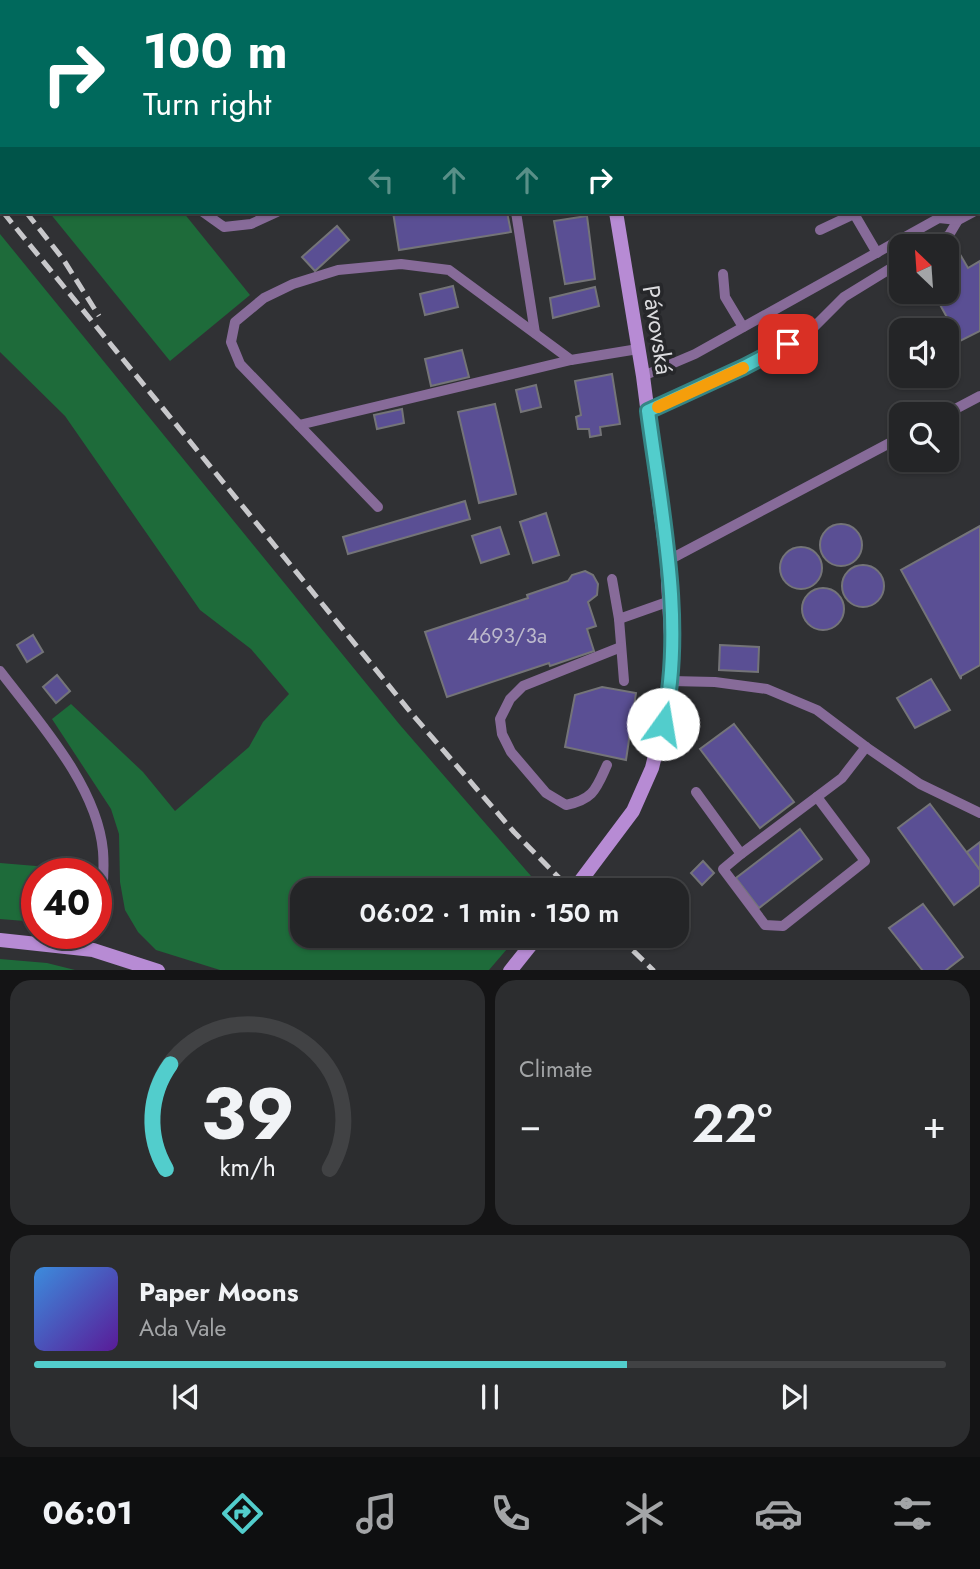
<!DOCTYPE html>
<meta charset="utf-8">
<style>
:root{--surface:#242527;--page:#2c2d2f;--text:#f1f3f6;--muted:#a3a5a7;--line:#414244;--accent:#52cdcc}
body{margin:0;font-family:Jost,sans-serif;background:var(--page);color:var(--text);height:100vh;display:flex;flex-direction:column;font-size:26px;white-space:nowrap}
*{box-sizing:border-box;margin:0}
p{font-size:23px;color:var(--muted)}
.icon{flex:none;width:38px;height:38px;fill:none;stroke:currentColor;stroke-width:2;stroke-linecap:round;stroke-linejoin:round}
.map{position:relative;height:970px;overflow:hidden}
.drawer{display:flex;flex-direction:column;gap:10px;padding:10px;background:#141415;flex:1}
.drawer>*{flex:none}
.hud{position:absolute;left:0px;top:0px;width:980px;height:214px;box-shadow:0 2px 5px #0004,0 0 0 2px var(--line);background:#00695c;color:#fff;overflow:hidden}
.needle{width:46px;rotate:335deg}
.fabs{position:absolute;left:889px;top:234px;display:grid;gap:14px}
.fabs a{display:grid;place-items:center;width:70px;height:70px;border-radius:14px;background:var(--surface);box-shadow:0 2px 5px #0004,0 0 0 2px var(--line);font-size:35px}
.speed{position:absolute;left:21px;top:858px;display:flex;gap:14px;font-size:35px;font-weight:700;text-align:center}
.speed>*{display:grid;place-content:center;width:91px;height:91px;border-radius:50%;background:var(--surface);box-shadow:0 2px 5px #0004,0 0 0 2px var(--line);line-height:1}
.speed .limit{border:10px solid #d22;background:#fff;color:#111}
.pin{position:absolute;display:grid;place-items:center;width:60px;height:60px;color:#fff;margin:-30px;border-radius:14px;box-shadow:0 4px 10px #0006}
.me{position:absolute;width:77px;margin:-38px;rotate:13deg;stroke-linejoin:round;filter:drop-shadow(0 0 5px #0008)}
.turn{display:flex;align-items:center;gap:24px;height:147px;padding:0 28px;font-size:32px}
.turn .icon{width:91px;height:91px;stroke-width:2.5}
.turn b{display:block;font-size:49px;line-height:60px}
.lanes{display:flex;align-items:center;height:66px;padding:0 28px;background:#0003;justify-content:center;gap:35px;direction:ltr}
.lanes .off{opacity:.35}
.big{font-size:52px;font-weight:600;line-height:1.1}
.drawer .card{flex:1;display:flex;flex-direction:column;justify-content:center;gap:10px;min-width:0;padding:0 24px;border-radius:21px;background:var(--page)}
.drawer .dial{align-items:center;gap:0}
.dial svg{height:182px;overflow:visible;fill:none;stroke:var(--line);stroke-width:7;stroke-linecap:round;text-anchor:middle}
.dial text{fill:var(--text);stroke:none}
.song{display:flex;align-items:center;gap:21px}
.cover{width:84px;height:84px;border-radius:10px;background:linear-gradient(135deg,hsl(210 70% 55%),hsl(270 70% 35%))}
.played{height:7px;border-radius:4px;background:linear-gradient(90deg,var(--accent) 65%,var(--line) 65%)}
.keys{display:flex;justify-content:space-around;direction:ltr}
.heat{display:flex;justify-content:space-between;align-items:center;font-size:38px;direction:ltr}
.drawer .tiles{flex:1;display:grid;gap:10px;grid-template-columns:1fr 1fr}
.card:last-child{grid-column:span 2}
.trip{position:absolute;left:290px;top:878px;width:399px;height:70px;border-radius:21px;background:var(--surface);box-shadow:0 2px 5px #0004,0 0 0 2px var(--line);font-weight:600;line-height:70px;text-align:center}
.dock{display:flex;height:112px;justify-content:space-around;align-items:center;background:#0e0f10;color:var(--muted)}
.dock .icon{width:49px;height:49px}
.dock .on{color:var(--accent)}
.dock b{font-size:32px;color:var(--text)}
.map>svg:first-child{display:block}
.forest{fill:#1e6b3a}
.building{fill:#5a4f94;stroke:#747478;stroke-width:2}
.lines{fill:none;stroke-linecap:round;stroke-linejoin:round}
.lane{stroke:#876b99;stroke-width:10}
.secondary{stroke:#b78bd4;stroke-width:14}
.rail{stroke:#c8c8cb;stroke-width:5;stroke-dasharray:14 7;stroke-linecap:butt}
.route-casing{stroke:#358585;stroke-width:18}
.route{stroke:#52cdcc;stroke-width:12}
.slow{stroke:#f59e0b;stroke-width:12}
.labels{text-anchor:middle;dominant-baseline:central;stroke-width:7;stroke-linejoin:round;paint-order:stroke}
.number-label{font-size:21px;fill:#bcb9cc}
.street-label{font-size:24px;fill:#dcdcdf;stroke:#26272a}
</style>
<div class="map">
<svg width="980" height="971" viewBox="0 0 980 971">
<rect width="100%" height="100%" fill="#303134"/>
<g class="forest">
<polygon points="49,212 183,212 250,295 170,361"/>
<polygon points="0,234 400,725 544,891 303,891 303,936 518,936 489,970 220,970 156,950 138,932 125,910 120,882 119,834 111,809 52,719 71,704 143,772 175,811 249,747 263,722 289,694 251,649 200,610 65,416 0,352"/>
<polygon points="0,863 72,869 89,873 37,873 37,922 0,919"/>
<polygon points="0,959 47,963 75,970 0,970"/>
</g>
<g class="building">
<polygon points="40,0 275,0 273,2"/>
<polygon points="796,0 980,0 980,25 978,26 978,2"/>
<polygon points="980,25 980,194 978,195 978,26"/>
<polygon points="393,212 507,212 511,232 399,250"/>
<polygon points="587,216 595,279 565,284 554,221"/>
<polygon points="337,226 349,240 315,271 302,257"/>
<polygon points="954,244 968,268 980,261 980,331 960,341 933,292 947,292 947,248"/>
<polygon points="453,286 458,307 425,315 420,294"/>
<polygon points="595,287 599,306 553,318 550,298"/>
<polygon points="462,350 469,377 431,386 425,359"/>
<polygon points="612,374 620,424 600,427 601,435 590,437 589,429 578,429 576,417 581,415 575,381"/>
<polygon points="536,385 541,407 521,412 516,390"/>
<polygon points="495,404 516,494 479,503 458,412"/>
<polygon points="402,409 404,423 377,429 374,415"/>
<polygon points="465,501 470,519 348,554 343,537"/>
<polygon points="546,513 559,555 533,563 520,522"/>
<circle cx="841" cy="545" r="21"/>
<polygon points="980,526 980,665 961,676 961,679 901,570"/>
<polygon points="500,527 509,554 481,563 472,536"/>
<circle cx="801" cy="568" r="21"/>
<circle cx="863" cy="586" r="21"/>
<polygon points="585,571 593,575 598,584 597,595 588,602 596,626 587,629 594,651 550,666 549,663 447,697 425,632 528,598 527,595 568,581 572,575"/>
<circle cx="823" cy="609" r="21"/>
<polygon points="33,635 43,652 27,662 17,645"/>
<polygon points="720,645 759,647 758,672 719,670"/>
<polygon points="57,675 70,691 56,703 43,687"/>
<polygon points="931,679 950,710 915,728 897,698"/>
<polygon points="602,687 636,693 626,760 565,747 575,695"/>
<polygon points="734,724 794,802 760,828 700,749"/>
<polygon points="930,804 980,870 980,885 954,905 898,828"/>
<polygon points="800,829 822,859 759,908 736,878"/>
<polygon points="980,842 980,870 967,852"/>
<polygon points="703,861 714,873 702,885 691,873"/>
<polygon points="923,904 963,957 945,971 923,971 889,928"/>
</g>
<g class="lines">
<g class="lane">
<polyline points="32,0 34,2"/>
<polyline points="315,0 316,2"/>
<polyline points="738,0 739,2"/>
<polyline points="776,0 777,2"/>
<polyline points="203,212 224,227 251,224 277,212"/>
<polyline points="516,212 535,333"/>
<polyline points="853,212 877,253"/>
<polyline points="820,230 854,214"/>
<polyline points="928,247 949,235 958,220 973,212"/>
<polyline points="723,274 725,297 743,327"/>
<polyline points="643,376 695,354 939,218 958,220"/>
<polyline points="648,411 744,367 809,332 844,297 901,262"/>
<polyline points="944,415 980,396"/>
<polyline points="299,425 571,360"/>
<polyline points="378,507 240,364 231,342 235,322 264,298 293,284 338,270 401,264 449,270 571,360 638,349"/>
<polyline points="667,561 901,437"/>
<polyline points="612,579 619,619 624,681"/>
<polyline points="619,619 670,601"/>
<path d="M 0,671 C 38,721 97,785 103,851 C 105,878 101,904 96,931"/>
<polyline points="671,681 715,682 767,689 817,710 866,747 920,784 980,813"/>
<path d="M 607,765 C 596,789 594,799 566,805 L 546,793 L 511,752 L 502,734 L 500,719 L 510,699 L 523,686 L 621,647"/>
<polyline points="696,792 741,854 842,778 866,747"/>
<polyline points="741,854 723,869 765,925 783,926 865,861 817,797"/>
</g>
<g class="secondary">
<polyline points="583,0 583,2"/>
<polyline points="573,891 633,811 652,768 671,691 672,656 667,561 643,376 616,212"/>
<polyline points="0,940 93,950 158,971"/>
<polyline points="510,971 538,936"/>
</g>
<g class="rail">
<polyline points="0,179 2,182"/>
<polyline points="3,212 412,714 514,832 572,891"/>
<polyline points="26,212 63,259 99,316"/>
<polyline points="618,936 654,971"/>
</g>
</g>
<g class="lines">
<defs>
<path id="route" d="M 663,724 C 686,628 661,509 648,411 L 744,367 L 788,344"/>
</defs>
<use href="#route" class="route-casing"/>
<use href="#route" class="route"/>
<polyline class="slow" points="658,407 743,368"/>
</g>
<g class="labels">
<g class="number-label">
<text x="507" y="636">4693/3a</text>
</g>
<g class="street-label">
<text transform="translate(658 330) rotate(81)">Pávovská</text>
</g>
</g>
</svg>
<div class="fabs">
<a><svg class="needle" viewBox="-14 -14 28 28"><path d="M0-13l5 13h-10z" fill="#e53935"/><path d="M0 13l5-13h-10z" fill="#a3a5a7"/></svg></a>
<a><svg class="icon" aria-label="sound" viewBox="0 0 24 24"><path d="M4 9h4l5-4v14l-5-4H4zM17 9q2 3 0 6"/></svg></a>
<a><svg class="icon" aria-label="search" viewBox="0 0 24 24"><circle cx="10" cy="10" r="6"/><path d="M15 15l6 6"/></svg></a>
</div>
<div class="speed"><div class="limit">40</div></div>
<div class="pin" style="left:788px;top:344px;background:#d93025"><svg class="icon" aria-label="arrive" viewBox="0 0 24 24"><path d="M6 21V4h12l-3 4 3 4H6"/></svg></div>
<svg class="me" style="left:663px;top:724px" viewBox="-20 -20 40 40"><circle r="19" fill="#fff"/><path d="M0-13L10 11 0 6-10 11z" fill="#52cdcc"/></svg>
<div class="trip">06:02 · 1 min · 150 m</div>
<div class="hud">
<div class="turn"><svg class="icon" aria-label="right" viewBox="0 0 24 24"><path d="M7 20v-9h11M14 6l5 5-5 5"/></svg><div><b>100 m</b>Turn right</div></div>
<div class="lanes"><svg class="icon off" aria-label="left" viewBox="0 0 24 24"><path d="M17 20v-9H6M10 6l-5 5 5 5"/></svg><svg class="icon off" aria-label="ahead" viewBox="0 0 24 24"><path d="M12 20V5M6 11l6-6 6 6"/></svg><svg class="icon off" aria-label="ahead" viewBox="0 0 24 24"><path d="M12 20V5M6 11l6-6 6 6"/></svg><svg class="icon" aria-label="right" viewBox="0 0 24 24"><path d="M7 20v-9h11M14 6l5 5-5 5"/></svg></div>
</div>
</div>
<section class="drawer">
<div class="tiles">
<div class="card dial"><svg viewBox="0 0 100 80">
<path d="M14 69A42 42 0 1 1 86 69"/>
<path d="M14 69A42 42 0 0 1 16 23" stroke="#52cdcc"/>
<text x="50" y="56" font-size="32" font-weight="700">39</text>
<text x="50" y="72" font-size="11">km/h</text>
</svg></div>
<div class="card"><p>Climate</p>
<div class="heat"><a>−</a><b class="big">22°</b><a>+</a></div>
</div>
<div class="card">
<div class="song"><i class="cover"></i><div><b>Paper Moons</b><p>Ada Vale</p></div></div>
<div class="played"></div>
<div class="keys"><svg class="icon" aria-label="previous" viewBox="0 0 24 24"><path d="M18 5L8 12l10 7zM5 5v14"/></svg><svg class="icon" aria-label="pause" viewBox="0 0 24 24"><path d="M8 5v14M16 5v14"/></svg><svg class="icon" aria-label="next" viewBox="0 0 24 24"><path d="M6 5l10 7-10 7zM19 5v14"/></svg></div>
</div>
</div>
</section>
<nav class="dock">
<b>06:01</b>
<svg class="icon on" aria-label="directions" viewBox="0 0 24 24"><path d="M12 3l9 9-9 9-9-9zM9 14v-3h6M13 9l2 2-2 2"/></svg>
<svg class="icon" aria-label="music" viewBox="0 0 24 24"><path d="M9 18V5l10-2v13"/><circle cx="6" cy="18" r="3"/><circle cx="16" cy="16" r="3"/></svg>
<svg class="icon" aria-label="phone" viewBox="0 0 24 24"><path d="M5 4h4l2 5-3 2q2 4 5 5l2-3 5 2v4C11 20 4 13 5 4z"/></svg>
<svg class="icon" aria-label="climate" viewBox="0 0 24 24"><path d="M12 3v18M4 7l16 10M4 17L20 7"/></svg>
<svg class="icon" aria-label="car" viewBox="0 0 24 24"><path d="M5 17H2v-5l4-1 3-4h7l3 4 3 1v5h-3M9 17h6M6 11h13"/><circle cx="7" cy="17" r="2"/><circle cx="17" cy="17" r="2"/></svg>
<svg class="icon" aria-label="filters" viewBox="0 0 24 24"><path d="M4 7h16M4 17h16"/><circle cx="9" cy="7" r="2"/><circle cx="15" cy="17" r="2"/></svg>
</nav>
